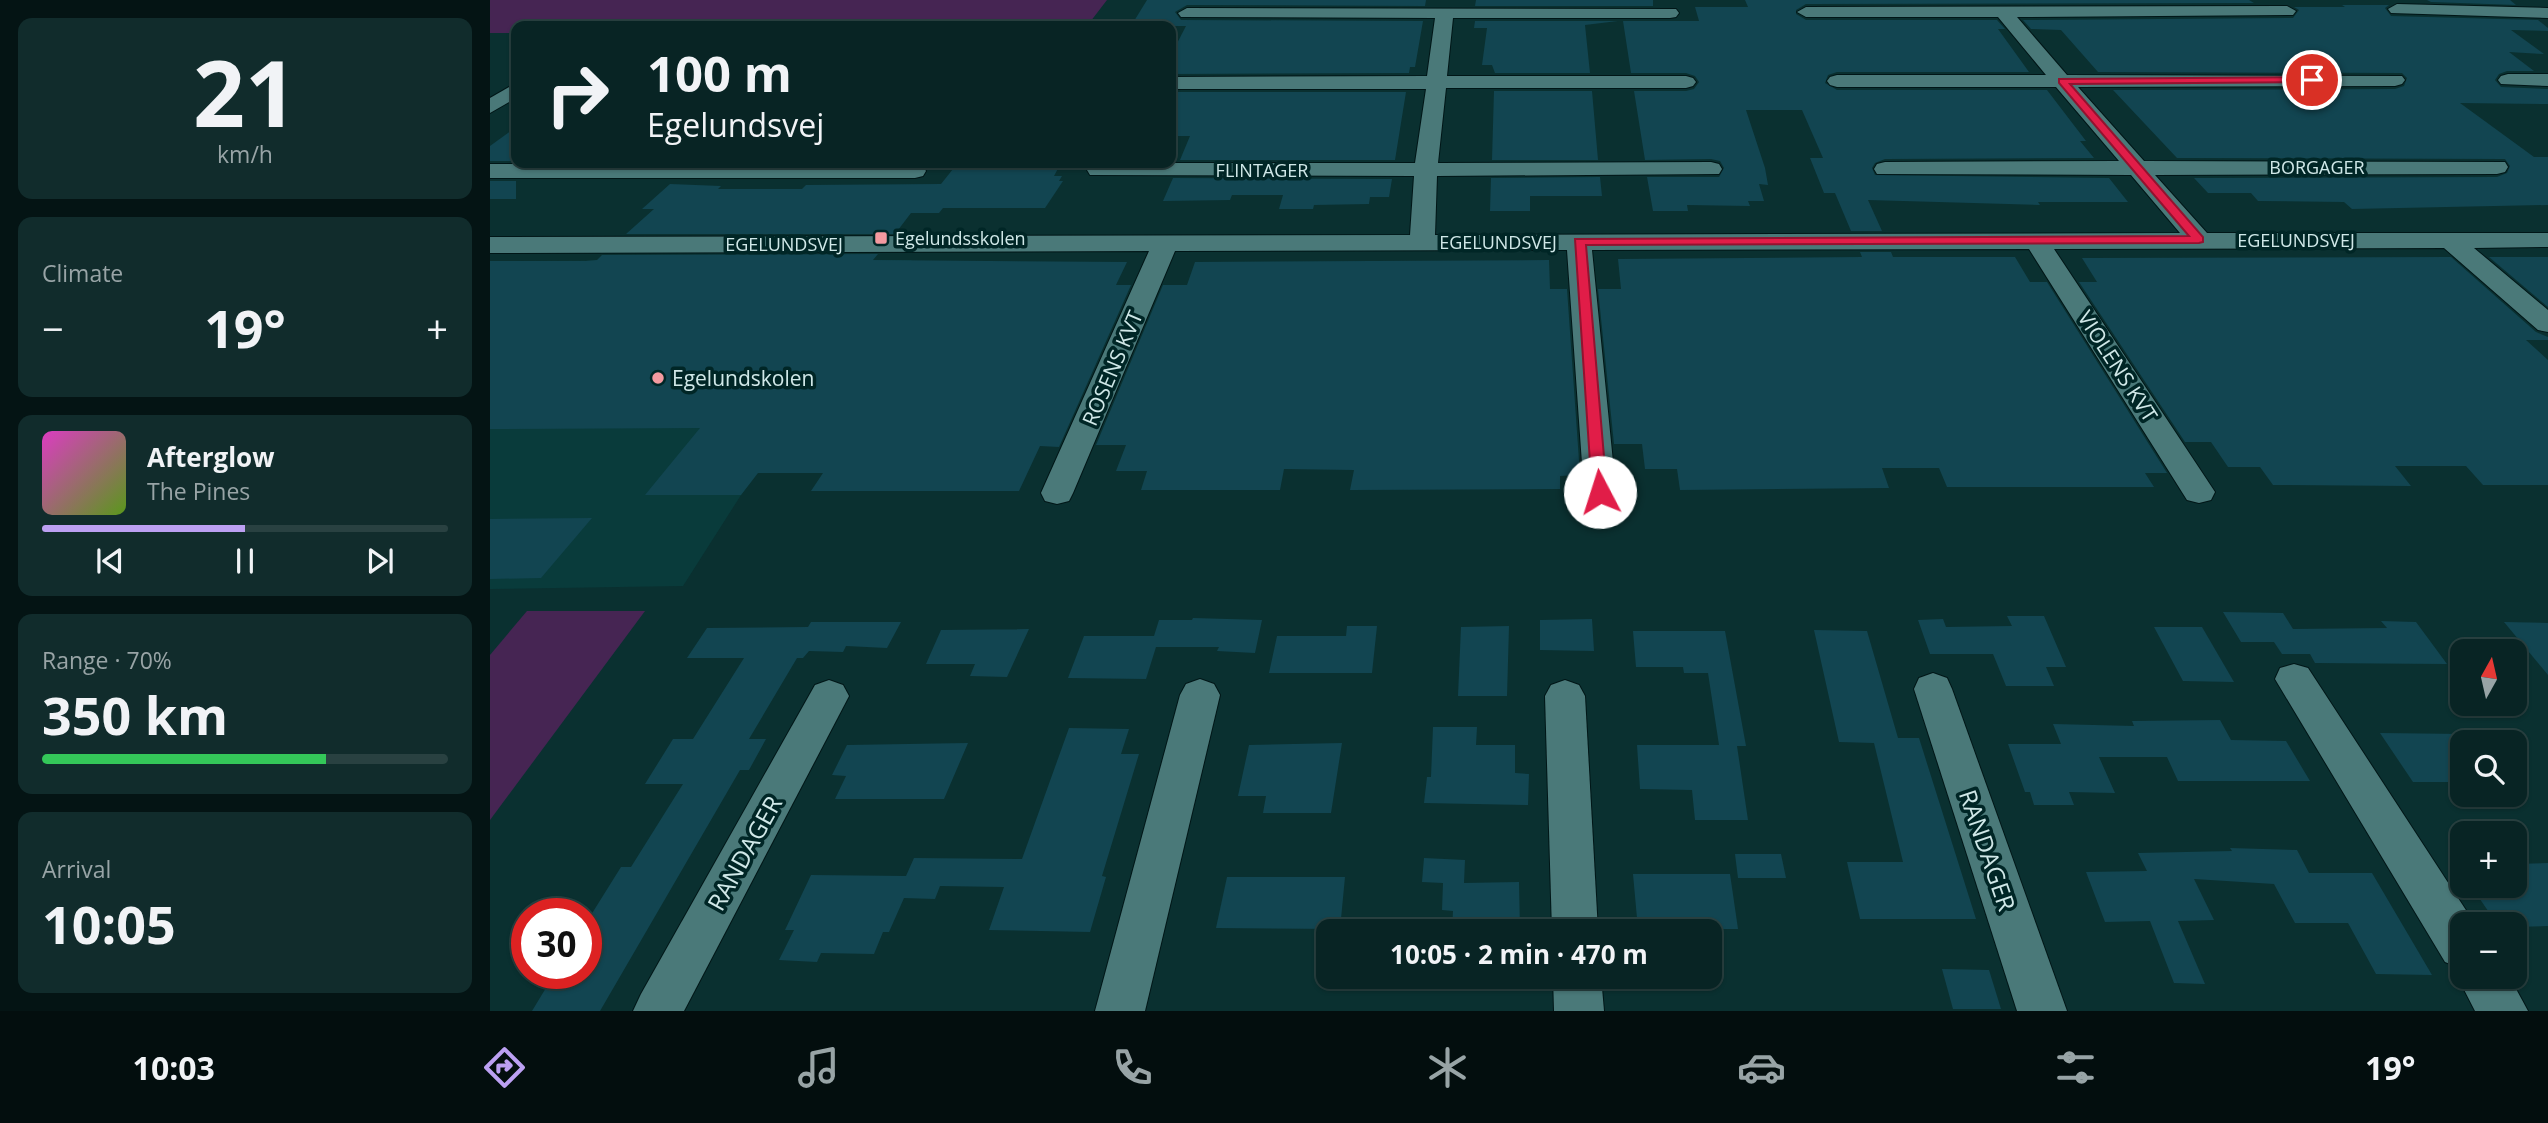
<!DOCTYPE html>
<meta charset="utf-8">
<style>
:root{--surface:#082424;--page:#112c2c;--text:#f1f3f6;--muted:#98a4a6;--line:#294141;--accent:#bca0f2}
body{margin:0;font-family:"Open Sans",sans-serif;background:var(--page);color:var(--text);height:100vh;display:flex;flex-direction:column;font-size:26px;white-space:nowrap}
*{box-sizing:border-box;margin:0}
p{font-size:23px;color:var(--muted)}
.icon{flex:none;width:38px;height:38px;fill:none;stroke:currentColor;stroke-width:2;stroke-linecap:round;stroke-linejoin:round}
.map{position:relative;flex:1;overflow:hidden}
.side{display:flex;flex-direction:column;gap:18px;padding:18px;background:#041414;width:490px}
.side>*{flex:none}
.top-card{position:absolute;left:21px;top:21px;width:665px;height:147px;border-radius:14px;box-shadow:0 2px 5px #0004,0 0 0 2px var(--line);background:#082424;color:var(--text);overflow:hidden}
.needle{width:46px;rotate:8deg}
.fabs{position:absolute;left:1960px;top:639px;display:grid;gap:14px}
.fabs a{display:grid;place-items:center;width:77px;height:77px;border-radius:14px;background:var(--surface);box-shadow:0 2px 5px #0004,0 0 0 2px var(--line);font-size:35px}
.speed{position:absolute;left:21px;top:898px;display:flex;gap:14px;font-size:35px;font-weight:700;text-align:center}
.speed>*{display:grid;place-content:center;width:91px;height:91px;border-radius:50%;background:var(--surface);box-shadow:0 2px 5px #0004,0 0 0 2px var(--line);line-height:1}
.speed .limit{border:10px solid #d22;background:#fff;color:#111}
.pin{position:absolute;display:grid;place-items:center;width:60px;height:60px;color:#fff;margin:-30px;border:4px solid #fff;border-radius:50%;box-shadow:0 2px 7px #0007}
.me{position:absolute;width:77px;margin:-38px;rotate:355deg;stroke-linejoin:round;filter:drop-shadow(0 0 5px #0008)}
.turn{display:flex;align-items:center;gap:24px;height:147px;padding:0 21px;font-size:32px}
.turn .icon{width:91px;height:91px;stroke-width:2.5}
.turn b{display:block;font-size:49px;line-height:60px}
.big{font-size:52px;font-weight:700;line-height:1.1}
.side .tile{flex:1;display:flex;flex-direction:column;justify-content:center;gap:10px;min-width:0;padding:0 24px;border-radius:14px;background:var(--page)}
.side .dial{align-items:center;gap:0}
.dial b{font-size:91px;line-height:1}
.song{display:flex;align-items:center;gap:21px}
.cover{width:84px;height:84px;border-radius:10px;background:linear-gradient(135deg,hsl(310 70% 55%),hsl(90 70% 35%))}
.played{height:7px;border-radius:4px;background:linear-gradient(90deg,var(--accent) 50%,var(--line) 50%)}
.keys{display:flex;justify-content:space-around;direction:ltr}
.heat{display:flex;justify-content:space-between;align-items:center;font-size:38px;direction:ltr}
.charge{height:10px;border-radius:5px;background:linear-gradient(90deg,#34c759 70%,var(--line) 0)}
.trip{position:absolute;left:826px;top:919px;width:406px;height:70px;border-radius:14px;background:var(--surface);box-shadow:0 2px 5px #0004,0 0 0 2px var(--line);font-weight:700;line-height:70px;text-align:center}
.tabs{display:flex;height:112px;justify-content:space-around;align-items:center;background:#030e0e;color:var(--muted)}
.tabs .icon{width:49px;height:49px}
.tabs .current{color:var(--accent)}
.tabs b{font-size:32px;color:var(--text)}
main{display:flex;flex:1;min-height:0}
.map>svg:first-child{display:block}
.built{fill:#093b3b}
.green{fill:#462553}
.building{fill:#124551}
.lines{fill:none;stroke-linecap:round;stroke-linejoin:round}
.street-casing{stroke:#001617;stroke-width:2}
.street{fill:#4a7979;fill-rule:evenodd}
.route{fill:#e11d48;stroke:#92132f;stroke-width:2}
.poi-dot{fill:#f49aa0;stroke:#002626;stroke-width:2.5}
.labels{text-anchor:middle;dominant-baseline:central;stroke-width:7;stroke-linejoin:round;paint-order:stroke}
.far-street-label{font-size:18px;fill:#d0e8e8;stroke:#002626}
.far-poi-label{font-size:18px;fill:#d0e8e8;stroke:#002626;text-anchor:start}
.street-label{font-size:21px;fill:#d0e8e8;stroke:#002626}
.poi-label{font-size:21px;fill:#d0e8e8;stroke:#002626;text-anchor:start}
.near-street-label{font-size:24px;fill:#d0e8e8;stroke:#002626}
</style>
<main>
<section class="side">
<div class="tile dial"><b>21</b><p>km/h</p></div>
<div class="tile"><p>Climate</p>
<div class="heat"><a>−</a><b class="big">19°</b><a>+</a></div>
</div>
<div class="tile">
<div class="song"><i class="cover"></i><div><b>Afterglow</b><p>The Pines</p></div></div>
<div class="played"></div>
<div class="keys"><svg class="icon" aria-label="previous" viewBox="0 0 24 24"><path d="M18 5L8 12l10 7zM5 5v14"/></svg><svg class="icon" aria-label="pause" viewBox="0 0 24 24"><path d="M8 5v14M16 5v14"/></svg><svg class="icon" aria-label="next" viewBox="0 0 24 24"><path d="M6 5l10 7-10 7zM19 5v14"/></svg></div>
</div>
<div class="tile"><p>Range · 70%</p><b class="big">350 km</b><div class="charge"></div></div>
<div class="tile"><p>Arrival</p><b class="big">10:05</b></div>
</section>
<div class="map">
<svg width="2058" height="1011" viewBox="0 0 2058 1011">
<rect width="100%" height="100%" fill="#0a3030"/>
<polygon class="built" points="422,260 251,495 193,586 0,589 0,261"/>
<g class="green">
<polygon points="0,0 617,0 597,26 26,26 26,33 0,33"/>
<polygon points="37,611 155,611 0,820 0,655"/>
</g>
<g class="building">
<polygon points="657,0 936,0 935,6 697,5 685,12 691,20 933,21 925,67 920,67 919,73 681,74 681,55 696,26 641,26"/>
<polygon points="986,0 1163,0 1163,6 985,6"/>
<polygon points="1255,0 1759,0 1764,3 1316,4 1306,10 1306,14 1316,20 1507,20 1515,29 1508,29 1539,72 1347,72 1338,75 1335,83 1347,90 1557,90 1596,141 1590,141 1604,158 1395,159 1385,163 1382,168 1385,175 1619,178 1638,202 1548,202 1550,205 1378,200 1392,231 1361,231 1345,193 1334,193 1320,158 1333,158 1312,110 1256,110 1275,168 1278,185 1269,184 1274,201 1258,201 1260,206 1197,205 1198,211 1163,211 1157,177 1229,177 1234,168 1230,161 1221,159 1155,160 1144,91 1196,91 1204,89 1209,82 1205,76 1196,73 1141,73 1133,21 1209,21 1205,7 1258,7"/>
<polygon points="1937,0 2020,0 2026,5 1941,2"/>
<polygon points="1852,5 1899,5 1895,8 1901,16 2048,20 2058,28 2058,31 2021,30 2054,54 2019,52 2044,71 2017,71 2009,74 2005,80 2011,87 2058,89 2058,104 1970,103 2044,157 2058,157 2058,205 1862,209 1854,202 1768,201 1761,193 1718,193 1704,178 2007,177 2017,173 2020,166 2015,159 1687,158 1623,90 1905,89 1914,86 1917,78 1912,73 1608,72 1571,30 1541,29 1533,20 1803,18 1809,10 1804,7 1855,7"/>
<polygon points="985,21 1128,21 1095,25 1100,73 1005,73 1002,65 992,65 997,28 984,28"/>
<polygon points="1004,91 1102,91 1108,160 1002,160"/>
<polygon points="681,92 916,92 905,160 690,160 700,136 681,136"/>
<polygon points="26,127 26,161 0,161 0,146"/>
<polygon points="571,163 564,176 572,176 569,181 573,181 555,208 453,208 449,213 421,213 405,234 136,234 164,209 152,209 180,184 231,186 228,189 312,189 316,185 451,184 467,164"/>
<polygon points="1110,177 1112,196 1040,196 1040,211 1000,211 1001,178"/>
<polygon points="683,178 902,179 899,197 880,197 879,204 824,205 823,209 789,209 793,195 742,195 740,200 673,201"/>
<rect x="0" y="181" width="26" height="18"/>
<polygon points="1370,252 1401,252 1403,257 1525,257 1540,282 1557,282 1677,473 1655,473 1664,487 1457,487 1449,468 1392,468 1399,488 1190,490 1187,469 1155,469 1152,444 1124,444 1108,289 1131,289 1128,259 1372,257"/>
<polygon points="388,254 383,260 637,262 626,285 641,285 569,447 550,446 529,491 321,491 333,473 268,473 251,495 155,495 210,428 0,429 0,261 95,261 107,260 112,255"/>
<polygon points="1961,257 2046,332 2058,337 2058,340 2036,340 2058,360 2058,485 1993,485 1976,466 1905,466 1921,486 1783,485 1770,467 1738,467 1721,442 1695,442 1589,282 1607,282 1592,258"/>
<polygon points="1999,257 2058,257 2058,307"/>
<polygon points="1059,260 1060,289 1077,289 1090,475 1070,476 1070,489 860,490 864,470 794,469 790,490 651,490 657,471 626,471 636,445 606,445 673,285 697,285 705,262"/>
<polygon points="102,518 51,578 0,579 0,519"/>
<polygon points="1733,612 1793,613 1803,629 1897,628 1891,621 1926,622 1957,664 1825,663 1820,654 1792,654 1784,642 1751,642"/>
<polygon points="1517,616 1554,616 1576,667 1556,667 1564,686 1516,686 1503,654 1440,654 1428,620 1453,619 1456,627 1522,626"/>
<polygon points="703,618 772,620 765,653 727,651 729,647 666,647 656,679 578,678 594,636 664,636 669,620 702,620"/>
<polygon points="1102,619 1104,651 1050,650 1050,620"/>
<polygon points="321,622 411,622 397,648 356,646 353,652 319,651 313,658 307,658 259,739 276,739 259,770 250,770 110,1011 42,1011 65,973 96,973 96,923 131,867 141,867 193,784 155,784 183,739 203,739 254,658 197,658 217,628 318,627"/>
<polygon points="2014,622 2058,623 2058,675"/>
<polygon points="857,626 887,626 882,673 779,673 787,636 856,636"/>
<polygon points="1019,626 1017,696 968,696 971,627"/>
<polygon points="1664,627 1712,627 1744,682 1693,681"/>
<polygon points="539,629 517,677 480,676 485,664 436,664 451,630"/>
<polygon points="1324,630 1377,631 1408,738 1429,738 1486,919 1370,919 1357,862 1413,862 1384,743 1349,742"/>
<polygon points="1143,631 1235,631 1256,746 1247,746 1258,820 1205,820 1202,790 1150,789 1147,745 1229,745 1218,673 1194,673 1193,667 1146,667"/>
<polygon points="1730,720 1741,740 1796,741 1820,781 1688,781 1677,757 1609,757 1625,793 1579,792 1584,805 1544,805 1540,792 1535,792 1518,744 1571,744 1563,724 1644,726 1642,721"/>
<polygon points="943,727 987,727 986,745 1025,745 1025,773 1039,774 1038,805 934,803 937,777 941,777"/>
<polygon points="579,728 639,729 631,754 649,754 612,876 616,877 600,932 499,930 514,887 450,886 445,899 414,898 399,932 393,932 384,954 331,953 327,962 289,960 304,930 295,930 321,875 416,876 424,858 532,859"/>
<polygon points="1890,733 1972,734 1972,782 1923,782"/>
<polygon points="478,743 454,799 345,799 356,776 342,775 357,745"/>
<polygon points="852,743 841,813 773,813 776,796 748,796 759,745"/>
<polygon points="1740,848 1807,850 1819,873 1882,873 1942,975 1886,974 1858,923 1805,923 1784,884 1704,879 1724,920 1688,921 1715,984 1684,983 1660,921 1615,922 1596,872 1657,871 1648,853 1742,851"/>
<polygon points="1245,854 1291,854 1296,878 1248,878"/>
<polygon points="934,858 975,860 974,883 1029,882 1030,931 962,931 963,911 952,910 953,883 932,882"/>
<polygon points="2058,863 2058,926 2025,927 2025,924 2007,924 1981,886 2025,886 2025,864"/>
<polygon points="1143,874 1240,874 1248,929 1148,929"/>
<polygon points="737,877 855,877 850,929 726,928"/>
<polygon points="1452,969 1499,970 1511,1009 1463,1009"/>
<polygon points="961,976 1031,976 1031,988 961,989"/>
</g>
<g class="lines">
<defs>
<g id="street">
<polygon points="1907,4 2058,8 2058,18 1901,13 1898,9"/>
<polygon points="1797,6 1806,11 1803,15 1527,17 1577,75 1912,76 1915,80 1912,84 1905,86 1588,87 1654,161 2015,162 2018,167 2015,172 2007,174 1665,175 1717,233 2058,233 2058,247 1984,248 2058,310 2058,332 2048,330 1954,248 1564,249 1725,492 1721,500 1709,503 1697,500 1539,249 1102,250 1126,492 1122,500 1110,503 1098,500 1094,492 1077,250 685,251 583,493 579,501 567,504 555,501 551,493 659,251 0,253 0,237 920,235 924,176 600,175 597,170 600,165 608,163 925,163 936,89 681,89 681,77 937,76 945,18 691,17 688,13 697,8 1186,9 1189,13 1186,17 1180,18 963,18 957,76 1196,76 1203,78 1206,82 1203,86 1196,88 956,88 948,163 1221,162 1229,164 1232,169 1229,174 947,176 945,235 1690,233 1641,175 1387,174 1384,169 1387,164 1395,162 1629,161 1566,87 1347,87 1340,85 1337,81 1340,77 1347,75 1556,75 1508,17 1316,17 1307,12 1316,7"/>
<polygon points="2018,74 2058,74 2058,86 2011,84 2008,80 2011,76"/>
<polygon points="26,83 26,98 0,113 0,98"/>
<polygon points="0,164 425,164 433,166 436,171 433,176 425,178 0,178"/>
<polygon points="1804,664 1818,668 1985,924 1972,924 1972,976 2019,976 2038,1011 1985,1011 1967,976 1970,968 1955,962 1785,679 1790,668"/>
<polygon points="1443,673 1457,678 1462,689 1577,1011 1527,1011 1424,689 1429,678"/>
<polygon points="710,679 724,684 730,695 655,1011 605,1011 690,695 696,684"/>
<polygon points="339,680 353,685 359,696 194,1011 143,1011 151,994 325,685"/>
<polygon points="1075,680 1089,685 1095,696 1108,931 1062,931 1055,696 1061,685"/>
<polygon points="1063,976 1111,976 1114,1011 1064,1011"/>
</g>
</defs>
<use href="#street" class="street-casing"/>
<use href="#street" class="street"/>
</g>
<polygon class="route" points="1822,77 1827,80 1825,82 1580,84 1713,237 1713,242 1709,243 1096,245 1117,492 1110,498 1102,492 1085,239 1699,236 1569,83 1569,79"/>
<g class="poi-dot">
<rect x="384" y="231" width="14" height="14" rx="3.5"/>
<circle cx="168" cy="378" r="7"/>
</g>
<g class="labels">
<g class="far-street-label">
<text x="1827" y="167">BORGAGER</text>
<text x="772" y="170">FLINTAGER</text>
<text x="1806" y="240">EGELUNDSVEJ</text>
<text x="1008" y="242">EGELUNDSVEJ</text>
<text x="294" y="244">EGELUNDSVEJ</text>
</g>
<g class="far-poi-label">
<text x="405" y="238">Egelundsskolen</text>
</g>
<g class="street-label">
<text transform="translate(1628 366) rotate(57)">VIOLENS KVT</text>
<text transform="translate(622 368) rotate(-67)">ROSENS KVT</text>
</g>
<g class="poi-label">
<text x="182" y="378">Egelundskolen</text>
</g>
<g class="near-street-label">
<text transform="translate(1498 850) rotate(71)">RANDAGER</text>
<text transform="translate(254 853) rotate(-61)">RANDAGER</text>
</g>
</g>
</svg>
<div class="fabs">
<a><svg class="needle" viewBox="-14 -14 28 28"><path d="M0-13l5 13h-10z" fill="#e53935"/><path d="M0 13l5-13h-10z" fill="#98a4a6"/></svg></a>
<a><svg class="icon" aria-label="search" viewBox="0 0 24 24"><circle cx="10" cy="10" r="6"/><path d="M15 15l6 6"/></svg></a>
<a>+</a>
<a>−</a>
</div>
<div class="speed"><div class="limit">30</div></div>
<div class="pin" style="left:1822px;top:80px;background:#d93025"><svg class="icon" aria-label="arrive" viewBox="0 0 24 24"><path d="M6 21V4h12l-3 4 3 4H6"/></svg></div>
<svg class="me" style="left:1110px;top:492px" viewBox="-20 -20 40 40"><circle r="19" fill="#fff"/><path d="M0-13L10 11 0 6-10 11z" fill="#e11d48"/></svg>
<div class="trip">10:05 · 2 min · 470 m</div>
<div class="top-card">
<div class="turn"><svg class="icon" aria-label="right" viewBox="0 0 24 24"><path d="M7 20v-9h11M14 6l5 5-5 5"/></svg><div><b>100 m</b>Egelundsvej</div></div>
</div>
</div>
</main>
<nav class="tabs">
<b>10:03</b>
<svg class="icon current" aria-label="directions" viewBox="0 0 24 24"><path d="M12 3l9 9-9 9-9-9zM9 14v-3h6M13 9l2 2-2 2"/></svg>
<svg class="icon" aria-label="music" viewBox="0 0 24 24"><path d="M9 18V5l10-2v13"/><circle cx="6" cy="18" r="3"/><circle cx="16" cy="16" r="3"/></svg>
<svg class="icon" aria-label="phone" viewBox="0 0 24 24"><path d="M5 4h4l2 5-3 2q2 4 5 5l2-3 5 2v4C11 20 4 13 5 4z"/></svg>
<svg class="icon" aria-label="climate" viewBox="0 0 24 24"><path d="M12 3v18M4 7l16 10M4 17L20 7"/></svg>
<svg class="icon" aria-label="car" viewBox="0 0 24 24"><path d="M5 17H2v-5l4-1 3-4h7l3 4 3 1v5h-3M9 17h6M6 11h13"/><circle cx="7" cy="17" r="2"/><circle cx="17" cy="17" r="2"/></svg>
<svg class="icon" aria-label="filters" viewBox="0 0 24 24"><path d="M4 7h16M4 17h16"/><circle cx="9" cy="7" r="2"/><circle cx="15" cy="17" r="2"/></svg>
<b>19°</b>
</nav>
